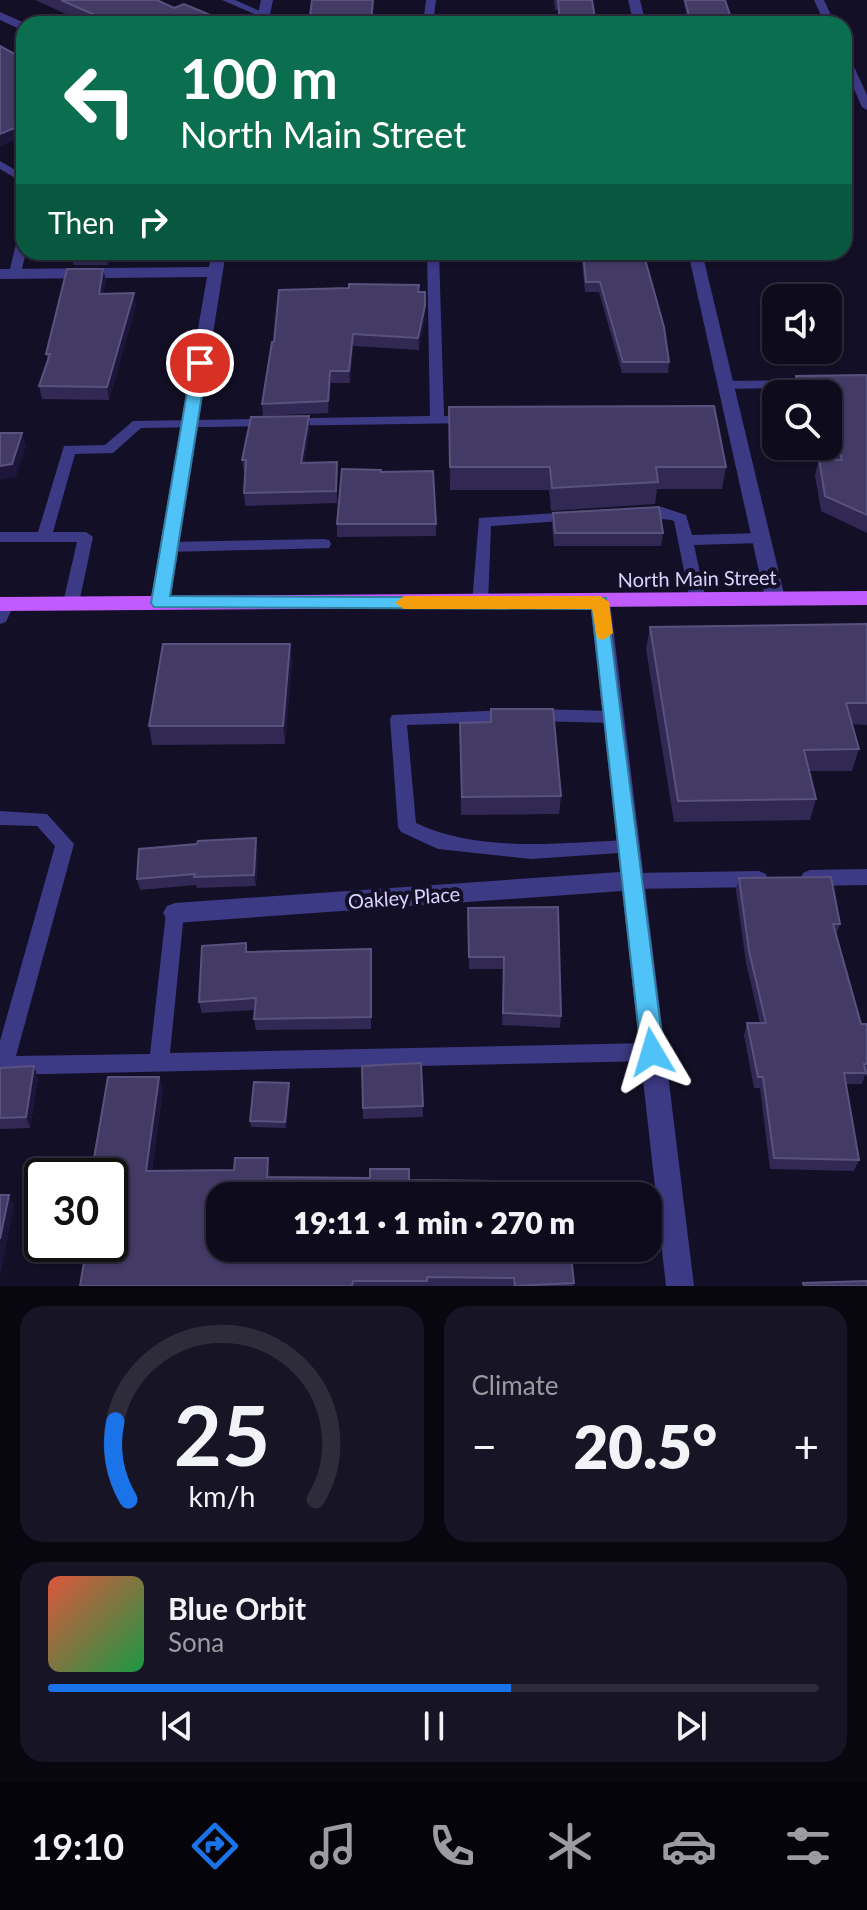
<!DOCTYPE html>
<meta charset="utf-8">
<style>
:root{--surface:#0e0b1c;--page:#171425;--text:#f1f3f6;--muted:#9b9ba3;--line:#2e2b3b;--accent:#1a73e8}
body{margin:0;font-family:Lato,sans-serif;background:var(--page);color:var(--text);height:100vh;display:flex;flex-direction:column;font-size:30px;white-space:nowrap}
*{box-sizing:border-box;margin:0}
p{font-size:26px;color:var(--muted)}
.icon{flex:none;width:44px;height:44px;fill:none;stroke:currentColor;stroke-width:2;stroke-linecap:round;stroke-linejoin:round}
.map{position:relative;height:1286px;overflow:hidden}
.details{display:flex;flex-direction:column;gap:20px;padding:20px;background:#08060f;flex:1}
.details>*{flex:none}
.guide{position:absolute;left:16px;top:16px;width:836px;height:244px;border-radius:24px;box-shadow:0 2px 6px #0004,0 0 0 2px var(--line);background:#0b6e4f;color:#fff;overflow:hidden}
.buttons{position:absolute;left:762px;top:284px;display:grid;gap:16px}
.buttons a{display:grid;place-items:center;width:80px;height:80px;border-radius:16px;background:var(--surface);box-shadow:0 2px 6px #0004,0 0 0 2px var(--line);font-size:40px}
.speed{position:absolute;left:24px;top:1158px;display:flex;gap:16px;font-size:40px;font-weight:700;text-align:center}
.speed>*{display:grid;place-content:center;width:104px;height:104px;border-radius:50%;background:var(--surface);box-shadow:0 2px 6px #0004,0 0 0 2px var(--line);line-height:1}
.speed .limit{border:4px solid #111;border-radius:12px;background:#fff;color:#111}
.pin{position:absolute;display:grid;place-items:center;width:68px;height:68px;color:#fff;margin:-34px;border:4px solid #fff;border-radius:50%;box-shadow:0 2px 8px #0007}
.me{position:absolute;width:88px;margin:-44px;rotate:353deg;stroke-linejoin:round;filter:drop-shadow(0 0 6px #0008)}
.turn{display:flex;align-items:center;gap:28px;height:168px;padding:0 32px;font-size:36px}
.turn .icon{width:104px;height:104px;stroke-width:2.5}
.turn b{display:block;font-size:56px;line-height:68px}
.then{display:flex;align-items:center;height:76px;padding:0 32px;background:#0003;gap:16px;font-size:30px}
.big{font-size:60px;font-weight:800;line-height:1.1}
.details .tile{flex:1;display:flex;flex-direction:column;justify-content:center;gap:12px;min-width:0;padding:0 28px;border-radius:24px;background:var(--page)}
.details .dial{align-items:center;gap:0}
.dial svg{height:208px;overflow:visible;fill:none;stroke:var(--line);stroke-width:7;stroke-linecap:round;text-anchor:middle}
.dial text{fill:var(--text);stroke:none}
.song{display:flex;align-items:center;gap:24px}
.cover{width:96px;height:96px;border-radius:12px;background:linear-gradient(135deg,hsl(10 70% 55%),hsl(140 70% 35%))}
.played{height:8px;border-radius:4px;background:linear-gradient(90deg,var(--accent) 60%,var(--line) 60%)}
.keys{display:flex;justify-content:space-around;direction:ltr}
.heat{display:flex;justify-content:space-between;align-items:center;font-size:44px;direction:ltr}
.details .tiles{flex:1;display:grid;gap:20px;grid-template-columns:1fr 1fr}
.tile:last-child{grid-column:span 2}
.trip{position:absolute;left:206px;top:1182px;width:456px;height:80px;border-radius:24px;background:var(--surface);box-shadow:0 2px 6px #0004,0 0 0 2px var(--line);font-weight:800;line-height:80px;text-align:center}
.tab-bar{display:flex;height:128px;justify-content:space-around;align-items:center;background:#06040b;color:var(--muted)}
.tab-bar .icon{width:56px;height:56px}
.tab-bar .selected{color:var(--accent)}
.tab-bar b{font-size:36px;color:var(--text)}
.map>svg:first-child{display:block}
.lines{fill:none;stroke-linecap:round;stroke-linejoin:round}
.lane{fill:#3d3a85;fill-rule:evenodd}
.street{fill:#3d3a85;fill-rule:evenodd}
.primary{fill:#c25bff;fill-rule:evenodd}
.wall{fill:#312854}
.shaded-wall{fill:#1d163a}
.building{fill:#433a66;stroke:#5a527e;stroke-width:2}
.route{fill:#4fc3f7;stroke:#337fa1;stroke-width:2}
.slow{fill:#f59e0b}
.labels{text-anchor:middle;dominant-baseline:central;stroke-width:8;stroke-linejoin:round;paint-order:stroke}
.street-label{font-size:20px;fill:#d9d4ff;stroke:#130f26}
</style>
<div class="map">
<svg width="867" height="1286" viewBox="0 0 867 1286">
<rect width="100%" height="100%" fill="#130f26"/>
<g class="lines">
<g class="lane">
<polygon points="222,0 235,0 269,15 261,17"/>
<polygon points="426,0 436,0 433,24 423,24"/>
<polygon points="814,0 824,0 835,24 825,24"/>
<polygon points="844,53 849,56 867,95 867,110 862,107 844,67"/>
<polygon points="0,161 24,175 24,183 0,169"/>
<polygon points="24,232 24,252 26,252 21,273 19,276 11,276 9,273 18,236"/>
<polygon points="427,252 439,252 444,416 473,417 475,420 473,423 141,428 113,453 75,454 53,532 86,532 93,537 79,603 71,608 63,603 77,542 0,542 0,532 38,532 64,446 105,445 133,421 430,416"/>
<polygon points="816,380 823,384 821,387 726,389 719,385 726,381"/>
<path d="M 662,507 L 686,515 L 692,535 L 761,533 L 768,538 L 761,543 L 694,545 L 706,600 L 698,605 L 690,600 L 674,521 C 661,517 640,521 632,513 L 639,508 Z"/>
<polygon points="572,512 579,517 577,520 491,526 488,603 486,607 474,607 472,603 479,518"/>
<polygon points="324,539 329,540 331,544 329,548 169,552 161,547 169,542"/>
<polygon points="6,599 14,604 6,622 0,624 0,601"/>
<polygon points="535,709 613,711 619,713 621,717 619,721 613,723 535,721 529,719 527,715 529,711"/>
<path d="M 512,710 L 518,712 L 520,716 L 518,720 L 512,722 L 407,725 L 416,823 C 478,853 560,843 628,840 L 634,842 L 637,847 L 634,852 L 531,859 L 438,849 L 401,832 L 398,827 L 390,719 L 392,715 Z"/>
<polygon points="0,811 47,814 74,844 16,1056 150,1054 166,913 168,907 175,905 182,907 184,913 170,1053 652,1043 659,1046 662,1052 659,1058 652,1061 0,1075 0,1041 55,846 37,826 0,825"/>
<polygon points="867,869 867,885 810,886 803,883 801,878 803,873 810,870"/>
<polygon points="759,871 766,874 768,879 766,884 759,887 632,889 625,886 623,881 625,876 632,873"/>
</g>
<g class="street">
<polygon points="261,0 273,0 268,24 256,24"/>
<polygon points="628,0 640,0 646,24 634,24"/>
<polygon points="0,12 27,24 24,24 24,31 0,20"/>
<polygon points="212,252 226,252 170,603 160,610 150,603 207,277 0,279 0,269 209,267"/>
<polygon points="688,252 702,252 785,598 775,605 765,598"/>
<polygon points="600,595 610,602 694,1286 666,1286 622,891 175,923 167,920 163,913 167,906 175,903 620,872 590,602"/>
</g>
<polygon class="primary" points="867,591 867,605 0,611 0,597"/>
</g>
<g class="wall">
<polygon points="35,0 157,0 174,8 221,24 88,24"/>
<polygon points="554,0 592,0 596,24 559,24 558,10 555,10"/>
<polygon points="683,0 725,0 733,24 689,24"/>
<polygon points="72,252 159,252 111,252 108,265 73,265"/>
<polygon points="295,252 332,252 332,254 296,253"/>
<polygon points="581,252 643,252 669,362 668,373 622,373 599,292 585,292"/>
<polygon points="103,269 106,281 103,294 136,305 109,400 42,399 39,386 48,362 46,354"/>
<polygon points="419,292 425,318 419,350 353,346 350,383 331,383 328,413 263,416 262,404 274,342"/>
<polygon points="796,376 867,378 867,533 821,511 815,475 819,459 833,460 828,441 828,394 793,394 792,391"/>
<polygon points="449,407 726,467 722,489 657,489 655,504 551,511 549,490 450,490"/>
<polygon points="310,429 304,463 337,475 337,503 245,506 244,493 245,472 244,472 242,460"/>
<polygon points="553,513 663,533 661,546 554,546 552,526"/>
<polygon points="337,524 436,524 436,536 337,537"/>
<polygon points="867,622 867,725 852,724 859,749 852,771 809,771 816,799 810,820 674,822 646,649 650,627 866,624"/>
<polygon points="290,644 292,662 285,744 152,745 149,726"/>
<polygon points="491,709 561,796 559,814 461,815 460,723 490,723"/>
<polygon points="258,849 256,886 197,888 196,885 140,890 137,879"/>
<polygon points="739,878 840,924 836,935 861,1024 867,1024 867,1076 865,1075 862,1084 846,1084 859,1160 854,1171 770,1169 760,1088 754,1088 744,1035 747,1023 760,1023 746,963 736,890"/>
<polygon points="468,908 561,1016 560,1028 502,1025 504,969 469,969"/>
<polygon points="246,943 247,952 371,949 371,1029 256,1030 254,1019 255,1010 202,1013 199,1002"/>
<polygon points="421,1063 423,1117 363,1119 363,1108"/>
<polygon points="0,1068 38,1078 30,1128 0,1129"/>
<polygon points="289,1083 290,1088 286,1128 251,1127 250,1121"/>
<polygon points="163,1089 152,1170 270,1170 270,1177 370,1178 409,1169 220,1248 597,1248 596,1256 571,1257 574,1286 80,1286 98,1176 93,1164"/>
</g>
<g class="shaded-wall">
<polygon points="24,124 24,137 0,146 0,134"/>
<polygon points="107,252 111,252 108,265 106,253"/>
<polygon points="103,269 106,281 101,306 99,294"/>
<polygon points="134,293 136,305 109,400 107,387"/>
<polygon points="425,306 425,318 419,350 418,338"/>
<polygon points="353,334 353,346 350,383 349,371"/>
<polygon points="330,371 331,383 328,413 328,401"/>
<polygon points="309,416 310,429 302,476 301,463"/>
<polygon points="22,433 26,446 16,477 0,480 0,466"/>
<polygon points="290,644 292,662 285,744 283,726"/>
<polygon points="256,838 258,849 256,886 254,875"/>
<polygon points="34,1066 38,1078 30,1128 26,1117"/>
<polygon points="159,1077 163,1089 150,1182 146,1171"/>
<polygon points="289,1083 290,1088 286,1128 285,1122"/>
<polygon points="268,1158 270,1170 269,1189 267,1177"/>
<polygon points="9,1195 14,1206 0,1277 0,1239"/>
</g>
<g class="building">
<polygon points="61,0 157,0 174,8 184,4 220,19 209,24 115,24"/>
<polygon points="312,0 373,0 371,24 309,24"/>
<polygon points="558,0 592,0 596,24 560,24"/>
<polygon points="685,0 725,0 733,24 691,24"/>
<polygon points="0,46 24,59 24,124 0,134"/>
<polygon points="72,252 107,252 106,253 71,254"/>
<polygon points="583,252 643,252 664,327 669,362 623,362 600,282 586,282"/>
<polygon points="67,269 103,269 99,294 134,293 107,387 39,386 50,354 46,354"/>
<polygon points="349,284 419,285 418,292 425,292 425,306 418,338 353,334 349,371 330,371 328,401 262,404 272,342 274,342 279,290 349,288"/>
<polygon points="866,375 867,378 867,515 825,496 819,459 842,460 828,413 828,394 800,394 796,376"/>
<polygon points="714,406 726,467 656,467 658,482 552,488 550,467 450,467 449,407"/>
<polygon points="309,416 301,463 337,462 336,491 244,493 246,460 242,460 251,417"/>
<polygon points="0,433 22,433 12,464 0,466"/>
<polygon points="342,469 381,470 381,472 433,471 436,524 337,524"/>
<polygon points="659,507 663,533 555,533 553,513"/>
<polygon points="867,624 867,703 846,703 859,749 804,750 816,799 678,801 650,627"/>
<polygon points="163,644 290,644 283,726 149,726"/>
<polygon points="491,709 553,709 561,796 462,797 460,723 491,722"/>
<polygon points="256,838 254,875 194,877 195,874 137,879 139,849 197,844 198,841"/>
<polygon points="831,877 840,924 833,924 861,1024 867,1024 867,1064 864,1064 866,1073 844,1073 859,1160 774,1158 763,1077 758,1077 747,1023 766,1023 749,951 739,878"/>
<polygon points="558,907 561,1016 503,1013 504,957 469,957 468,908"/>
<polygon points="246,943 246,952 371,949 371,1017 254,1019 256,998 199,1002 202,946"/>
<polygon points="421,1063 423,1106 363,1108 362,1066"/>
<polygon points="34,1066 26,1117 0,1118 0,1068"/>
<polygon points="108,1077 159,1077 146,1171 234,1170 235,1158 268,1158 267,1177 370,1178 370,1169 409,1169 409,1180 494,1181 494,1196 220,1196 220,1248 570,1248 574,1283 515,1286 514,1278 427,1277 427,1281 353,1281 352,1286 80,1286 87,1244 110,1244 110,1176 98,1176 100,1164 93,1164"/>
<polygon points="254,1082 289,1083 285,1122 250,1121"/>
<polygon points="0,1195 9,1195 0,1239"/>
<polygon points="867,1281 867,1286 804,1286 803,1283"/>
</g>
<polygon class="route" points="200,359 207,363 170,596 606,598 664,1052 661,1059 652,1062 644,1059 641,1052 592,609 154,607 151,603 192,363"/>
<polygon class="slow" points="404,596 600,596 609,602 613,633 603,640 597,638 592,609 404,609 395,603"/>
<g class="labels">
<g class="street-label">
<text transform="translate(697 578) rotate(-1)">North Main Street</text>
<text transform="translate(404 897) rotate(-4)">Oakley Place</text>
</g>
</g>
</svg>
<div class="buttons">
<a><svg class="icon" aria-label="sound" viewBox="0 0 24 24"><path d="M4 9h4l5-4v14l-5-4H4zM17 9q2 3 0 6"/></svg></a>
<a><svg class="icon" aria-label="search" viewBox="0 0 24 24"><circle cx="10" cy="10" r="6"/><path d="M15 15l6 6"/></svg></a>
</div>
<div class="speed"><div class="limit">30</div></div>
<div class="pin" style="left:200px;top:363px;background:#d93025"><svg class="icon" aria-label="arrive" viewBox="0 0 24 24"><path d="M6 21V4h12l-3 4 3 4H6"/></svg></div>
<svg class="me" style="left:652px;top:1052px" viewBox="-20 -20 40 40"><path d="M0-17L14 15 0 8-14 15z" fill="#4fc3f7" stroke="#fff" stroke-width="4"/></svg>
<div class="trip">19:11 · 1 min · 270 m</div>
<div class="guide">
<div class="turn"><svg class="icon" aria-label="left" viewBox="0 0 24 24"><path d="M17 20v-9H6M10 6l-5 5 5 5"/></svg><div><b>100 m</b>North Main Street</div></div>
<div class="then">Then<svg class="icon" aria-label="right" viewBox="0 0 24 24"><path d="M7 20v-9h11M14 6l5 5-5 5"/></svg></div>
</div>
</div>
<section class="details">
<div class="tiles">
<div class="tile dial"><svg viewBox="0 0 100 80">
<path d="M14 69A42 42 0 1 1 86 69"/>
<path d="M14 69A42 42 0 0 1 9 39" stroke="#1a73e8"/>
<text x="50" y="56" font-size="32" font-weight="700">25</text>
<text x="50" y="72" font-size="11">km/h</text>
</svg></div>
<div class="tile"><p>Climate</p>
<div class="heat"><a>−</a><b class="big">20.5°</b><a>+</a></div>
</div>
<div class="tile">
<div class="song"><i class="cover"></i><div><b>Blue Orbit</b><p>Sona</p></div></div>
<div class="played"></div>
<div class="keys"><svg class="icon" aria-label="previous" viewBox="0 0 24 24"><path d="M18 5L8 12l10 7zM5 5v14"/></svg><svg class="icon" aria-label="pause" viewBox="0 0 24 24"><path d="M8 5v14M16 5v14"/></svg><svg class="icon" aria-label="next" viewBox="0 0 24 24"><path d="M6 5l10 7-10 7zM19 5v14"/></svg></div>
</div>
</div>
</section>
<nav class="tab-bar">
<b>19:10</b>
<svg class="icon selected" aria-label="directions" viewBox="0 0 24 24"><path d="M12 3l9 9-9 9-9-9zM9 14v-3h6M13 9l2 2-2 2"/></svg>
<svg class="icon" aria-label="music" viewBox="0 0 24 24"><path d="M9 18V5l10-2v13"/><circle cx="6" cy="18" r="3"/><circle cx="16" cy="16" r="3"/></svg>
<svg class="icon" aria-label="phone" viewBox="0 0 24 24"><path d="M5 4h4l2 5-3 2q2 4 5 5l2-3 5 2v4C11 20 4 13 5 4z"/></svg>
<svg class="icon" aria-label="climate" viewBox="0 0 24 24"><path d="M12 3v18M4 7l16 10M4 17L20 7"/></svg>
<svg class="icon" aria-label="car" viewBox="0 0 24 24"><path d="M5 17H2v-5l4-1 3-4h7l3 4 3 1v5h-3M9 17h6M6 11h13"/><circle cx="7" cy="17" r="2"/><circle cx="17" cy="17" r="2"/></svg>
<svg class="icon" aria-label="filters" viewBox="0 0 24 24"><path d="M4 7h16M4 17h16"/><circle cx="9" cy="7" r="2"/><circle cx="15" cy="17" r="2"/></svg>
</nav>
